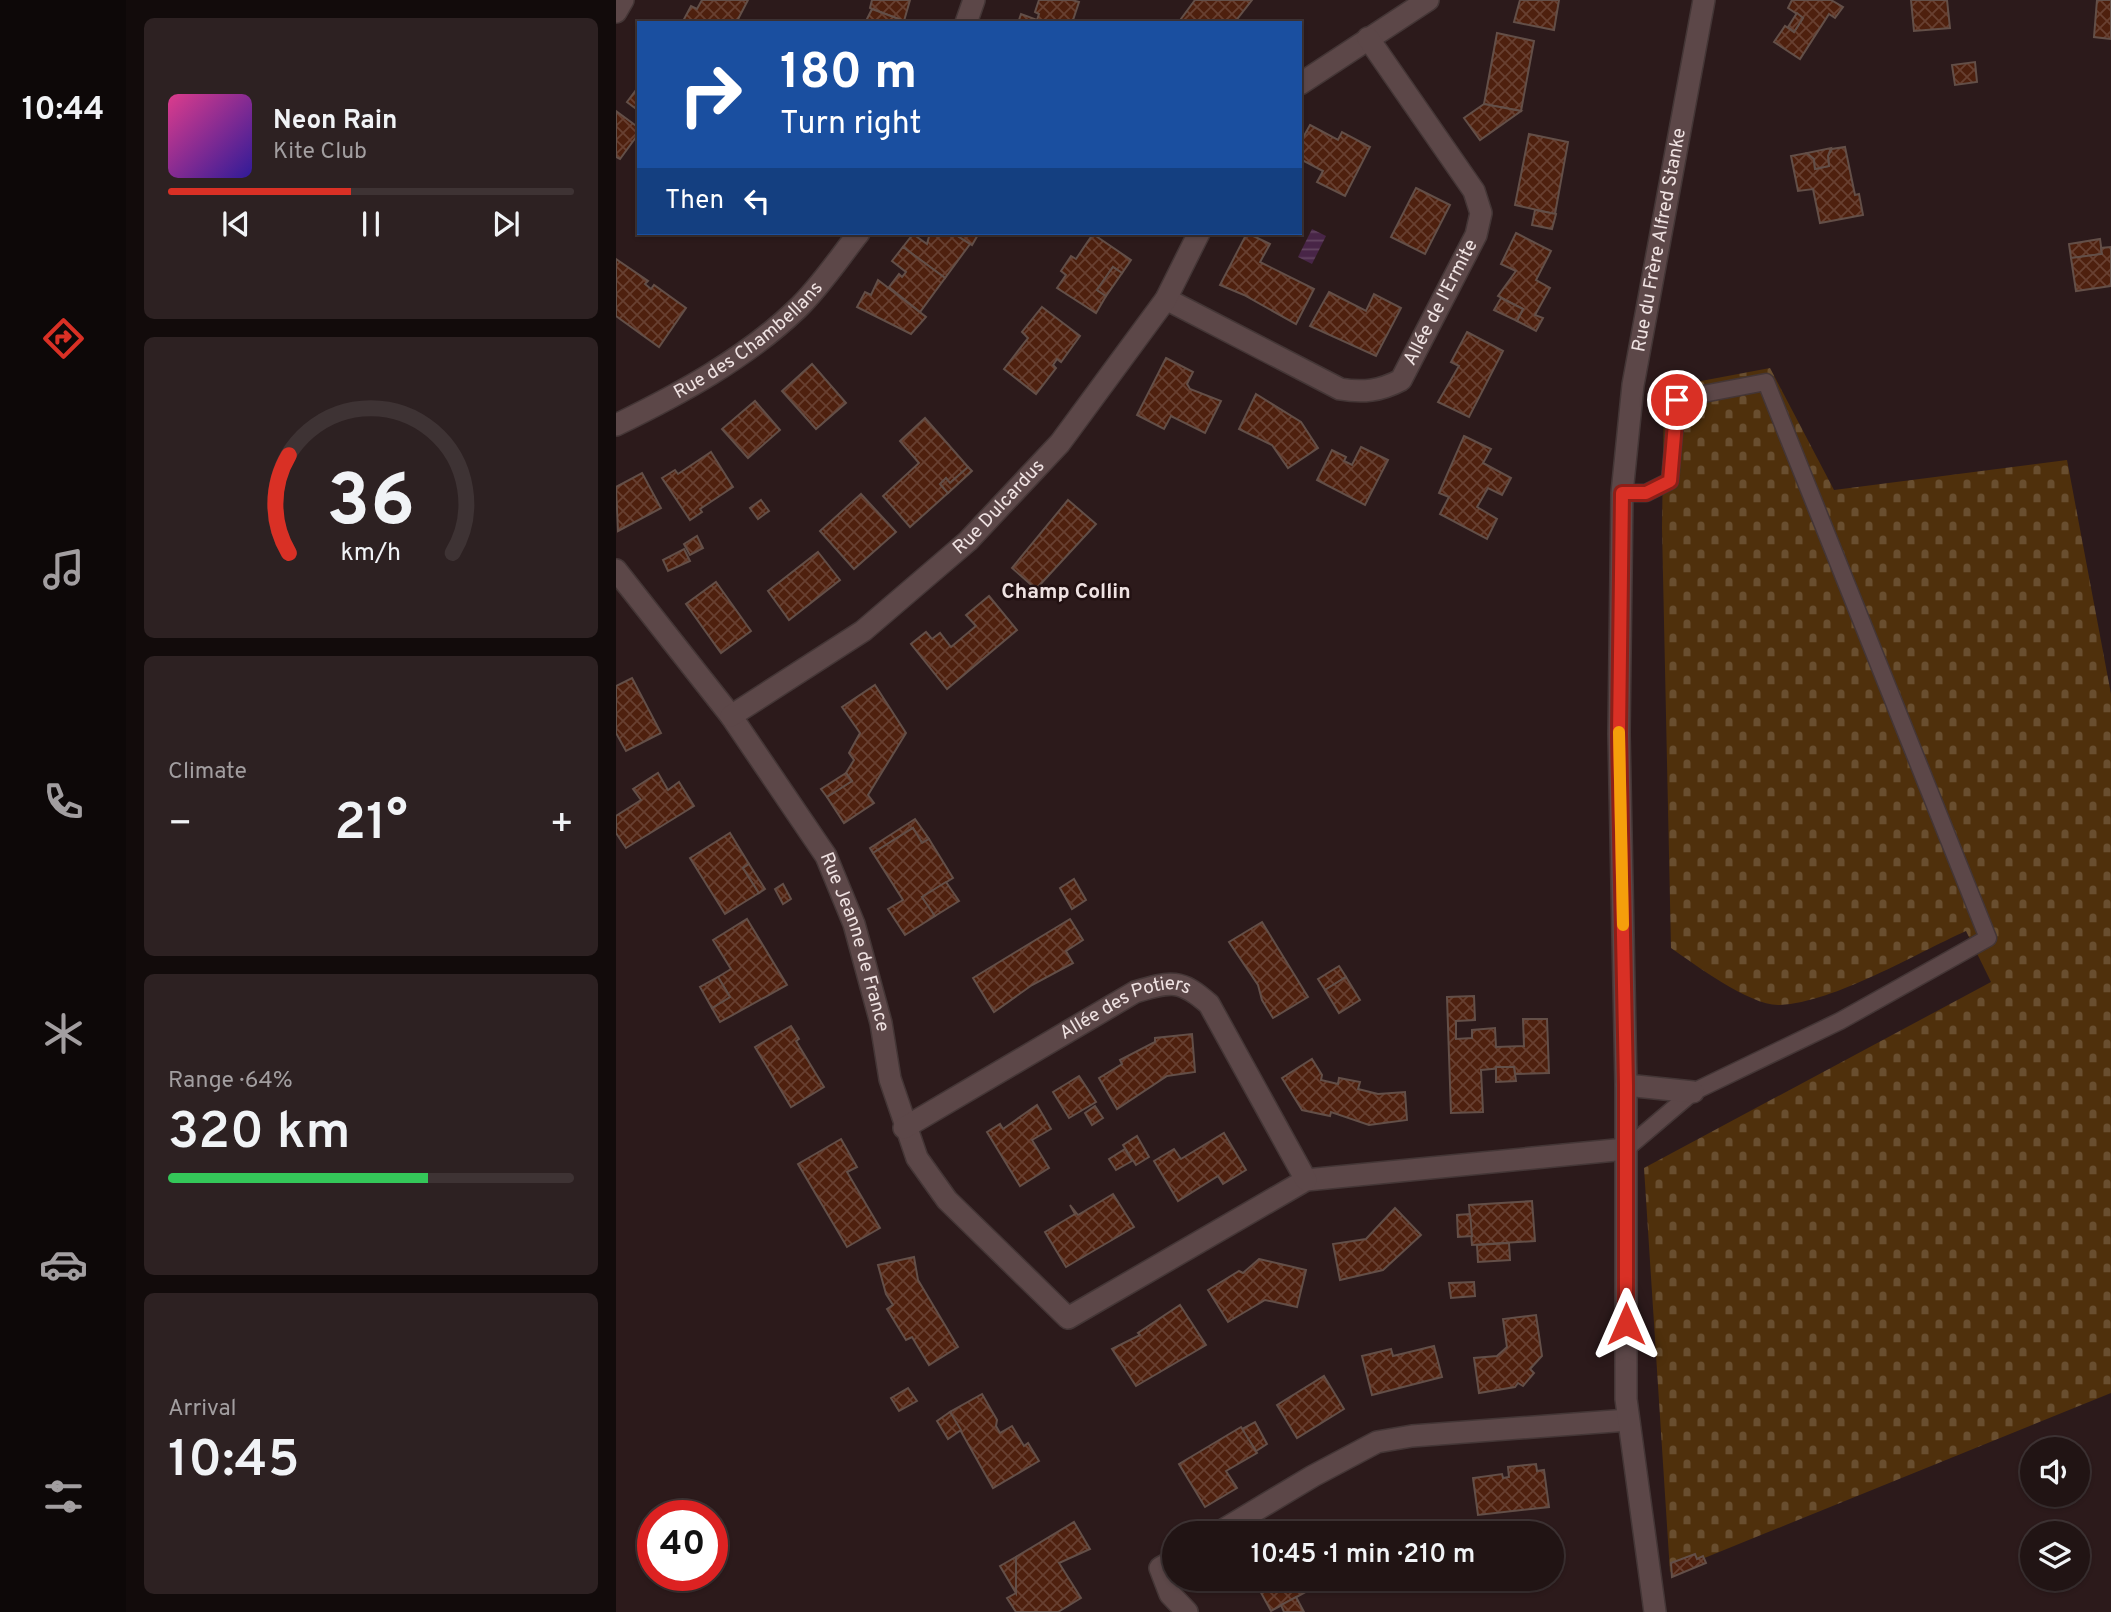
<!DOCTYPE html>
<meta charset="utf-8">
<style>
:root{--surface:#211414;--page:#2d2122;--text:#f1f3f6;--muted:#a29ea0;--line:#3e3334;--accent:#d93025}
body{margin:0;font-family:Overpass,sans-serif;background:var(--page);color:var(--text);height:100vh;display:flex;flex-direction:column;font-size:26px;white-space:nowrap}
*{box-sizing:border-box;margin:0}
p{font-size:23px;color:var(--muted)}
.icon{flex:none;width:38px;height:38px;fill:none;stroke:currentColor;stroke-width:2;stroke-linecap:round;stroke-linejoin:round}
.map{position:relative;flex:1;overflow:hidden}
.panel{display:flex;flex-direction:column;gap:18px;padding:18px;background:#120b0b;width:490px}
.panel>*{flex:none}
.hud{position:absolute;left:21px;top:21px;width:665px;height:214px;border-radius:0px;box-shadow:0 2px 5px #0004,0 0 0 2px var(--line);background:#1a4fa0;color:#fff;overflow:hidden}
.controls{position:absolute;left:1404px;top:1437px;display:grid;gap:14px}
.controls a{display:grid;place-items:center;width:70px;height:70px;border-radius:50%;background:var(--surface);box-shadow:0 2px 5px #0004,0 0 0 2px var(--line);font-size:35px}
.speed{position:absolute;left:21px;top:1500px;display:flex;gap:14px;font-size:35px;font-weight:700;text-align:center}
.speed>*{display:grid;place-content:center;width:91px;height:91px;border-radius:50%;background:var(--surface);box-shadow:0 2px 5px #0004,0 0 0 2px var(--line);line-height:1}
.speed .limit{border:10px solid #d22;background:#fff;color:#111}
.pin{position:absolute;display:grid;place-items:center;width:60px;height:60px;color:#fff;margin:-30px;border:4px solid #fff;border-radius:50%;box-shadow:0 2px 7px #0007}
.me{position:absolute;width:77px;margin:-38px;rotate:0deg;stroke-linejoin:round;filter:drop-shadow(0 0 5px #0008)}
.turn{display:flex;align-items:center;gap:24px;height:147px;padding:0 28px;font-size:32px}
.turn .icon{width:91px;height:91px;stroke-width:2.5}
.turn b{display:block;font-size:49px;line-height:60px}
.then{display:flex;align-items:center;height:66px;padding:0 28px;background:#0003;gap:14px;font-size:26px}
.big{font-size:52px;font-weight:600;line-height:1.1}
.panel .tile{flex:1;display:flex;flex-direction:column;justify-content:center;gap:10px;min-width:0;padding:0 24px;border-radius:10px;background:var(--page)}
.panel .dial{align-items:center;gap:0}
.dial svg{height:182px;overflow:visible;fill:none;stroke:var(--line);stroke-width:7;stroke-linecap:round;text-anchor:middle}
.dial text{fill:var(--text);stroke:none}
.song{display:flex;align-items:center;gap:21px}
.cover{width:84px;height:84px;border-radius:10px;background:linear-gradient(135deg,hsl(330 70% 55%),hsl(250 70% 35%))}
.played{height:7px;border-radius:4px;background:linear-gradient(90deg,var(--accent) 45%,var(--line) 45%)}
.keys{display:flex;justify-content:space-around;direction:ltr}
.heat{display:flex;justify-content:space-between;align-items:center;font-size:38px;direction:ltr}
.charge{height:10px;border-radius:5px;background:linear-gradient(90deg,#34c759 64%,var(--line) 0)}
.trip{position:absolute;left:546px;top:1521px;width:402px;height:70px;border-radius:35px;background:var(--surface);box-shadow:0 2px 5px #0004,0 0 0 2px var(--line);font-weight:600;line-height:70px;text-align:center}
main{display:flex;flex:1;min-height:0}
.menu{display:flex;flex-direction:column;width:126px;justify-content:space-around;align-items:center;background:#0d0808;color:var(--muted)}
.menu .icon{width:49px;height:49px}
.menu .selected{color:var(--accent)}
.menu b{font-size:32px;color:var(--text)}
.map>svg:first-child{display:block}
.cemetery{fill:url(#cemetery-stones)}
.water{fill:url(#water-rules)}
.building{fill:url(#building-cross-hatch);stroke:#634f48;stroke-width:2}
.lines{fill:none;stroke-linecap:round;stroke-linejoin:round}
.service-casing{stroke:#443636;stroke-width:19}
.minor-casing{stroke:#443636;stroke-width:24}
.tertiary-casing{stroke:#443636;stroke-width:24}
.service{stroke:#5c4748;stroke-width:16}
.minor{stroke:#5c4748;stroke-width:21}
.tertiary{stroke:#5c4748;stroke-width:21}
.route-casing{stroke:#8d1f18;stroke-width:18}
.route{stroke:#d93025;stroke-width:12}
.slow{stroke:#f59e0b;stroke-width:12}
.labels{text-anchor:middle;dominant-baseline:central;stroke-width:5;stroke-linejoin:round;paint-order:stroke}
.street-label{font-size:19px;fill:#efe2e2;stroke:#221112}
.neighbourhood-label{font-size:21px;font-weight:bold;fill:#efe2e2;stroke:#221112}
</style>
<main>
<nav class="menu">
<b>10:44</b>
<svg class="icon selected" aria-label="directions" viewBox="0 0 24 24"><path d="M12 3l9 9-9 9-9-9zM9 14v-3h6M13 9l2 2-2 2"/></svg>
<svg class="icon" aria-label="music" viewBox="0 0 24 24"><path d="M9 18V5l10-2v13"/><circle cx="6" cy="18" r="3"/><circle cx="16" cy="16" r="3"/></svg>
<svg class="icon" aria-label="phone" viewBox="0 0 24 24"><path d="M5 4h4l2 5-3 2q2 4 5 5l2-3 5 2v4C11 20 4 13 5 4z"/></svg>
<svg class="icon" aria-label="climate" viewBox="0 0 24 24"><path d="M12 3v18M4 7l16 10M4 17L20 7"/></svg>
<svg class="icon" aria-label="car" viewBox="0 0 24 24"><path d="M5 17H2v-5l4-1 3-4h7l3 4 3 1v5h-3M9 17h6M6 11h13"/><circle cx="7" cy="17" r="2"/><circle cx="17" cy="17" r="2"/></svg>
<svg class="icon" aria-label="filters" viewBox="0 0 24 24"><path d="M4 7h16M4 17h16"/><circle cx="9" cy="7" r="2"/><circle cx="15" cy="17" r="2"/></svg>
</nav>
<section class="panel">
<div class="tile">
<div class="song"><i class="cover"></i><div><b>Neon Rain</b><p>Kite Club</p></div></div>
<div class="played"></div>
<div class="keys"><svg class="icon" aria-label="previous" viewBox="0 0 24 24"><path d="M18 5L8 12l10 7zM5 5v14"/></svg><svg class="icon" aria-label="pause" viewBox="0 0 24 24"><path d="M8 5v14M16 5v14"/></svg><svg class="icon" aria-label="next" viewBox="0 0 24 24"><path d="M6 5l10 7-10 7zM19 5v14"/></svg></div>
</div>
<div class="tile dial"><svg viewBox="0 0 100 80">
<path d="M14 69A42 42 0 1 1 86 69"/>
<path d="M14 69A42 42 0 0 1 14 26" stroke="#d93025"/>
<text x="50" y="56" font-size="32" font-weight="700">36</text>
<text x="50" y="72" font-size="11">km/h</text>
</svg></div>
<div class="tile"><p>Climate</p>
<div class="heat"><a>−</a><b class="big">21°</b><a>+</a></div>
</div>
<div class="tile"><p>Range · 64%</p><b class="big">320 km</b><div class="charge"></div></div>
<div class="tile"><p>Arrival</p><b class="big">10:45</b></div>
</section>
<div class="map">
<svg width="1495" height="1612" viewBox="0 0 1495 1612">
<defs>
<pattern id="cemetery-stones" width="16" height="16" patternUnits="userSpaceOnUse" patternTransform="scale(1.75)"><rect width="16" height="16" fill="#4f300c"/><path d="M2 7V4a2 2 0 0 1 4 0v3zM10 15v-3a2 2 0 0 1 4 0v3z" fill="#694e2f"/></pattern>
<pattern id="water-rules" width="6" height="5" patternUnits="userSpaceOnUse" patternTransform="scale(1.75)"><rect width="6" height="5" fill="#482547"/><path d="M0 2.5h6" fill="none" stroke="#634461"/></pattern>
<pattern id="building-cross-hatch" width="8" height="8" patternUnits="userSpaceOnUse" patternTransform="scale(1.75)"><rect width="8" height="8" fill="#4e200e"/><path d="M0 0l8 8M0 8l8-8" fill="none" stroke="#684031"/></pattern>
</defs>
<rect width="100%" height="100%" fill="#2c1a1b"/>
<path class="cemetery" d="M 1154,368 L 1218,490 L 1451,460 L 1495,694 L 1495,1393 L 1054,1572 L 1028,1168 L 1375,982 L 1350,931 C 1299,954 1219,1002 1164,1005 C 1136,1007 1078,964 1055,948 L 1046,528 L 1048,388 Z"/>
<polygon class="water" points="696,229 710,236 696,264 682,257"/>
<g class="building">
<polygon points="86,0 132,0 120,23 66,23 75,6 81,9"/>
<polygon points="256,0 294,0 288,21 254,8"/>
<polygon points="423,0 456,0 463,2 456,23 402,23 405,14 421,20 423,14 419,12"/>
<polygon points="579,0 636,0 618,23 562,23"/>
<polygon points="904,0 943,0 938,30 898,22"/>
<polygon points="1176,0 1215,0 1227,7 1219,18 1213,14 1184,59 1158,42 1169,26 1178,32 1187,18 1172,8"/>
<polygon points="1295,0 1331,0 1334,28 1298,31"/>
<polygon points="1481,0 1495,0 1495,39 1478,37"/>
<polygon points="256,9 288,21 290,21 249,23"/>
<polygon points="1181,13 1187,18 1178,32 1172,27"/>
<polygon points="881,33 918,41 905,111 868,104"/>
<polygon points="1359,62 1361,82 1339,85 1336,65"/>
<polygon points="23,86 23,111 11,102"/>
<polygon points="868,104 905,111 864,140 848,118"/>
<polygon points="0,111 23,128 23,133 4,159 0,157"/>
<polygon points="694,125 722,140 726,132 754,147 729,196 701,182 707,171 684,159 684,143"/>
<polygon points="913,134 952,142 939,214 899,205"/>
<polygon points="1229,147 1239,195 1243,194 1247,215 1204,223 1197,189 1182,191 1175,156 1191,153 1198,159 1199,169 1213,166 1212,156 1216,149"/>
<polygon points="1215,148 1212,156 1213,166 1199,169 1198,159 1191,153"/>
<polygon points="800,188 834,205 809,254 775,237"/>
<polygon points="919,210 940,214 936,229 916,225"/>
<polygon points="314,233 337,233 354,244 329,278 287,247 297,234 311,244"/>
<polygon points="337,233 363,233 356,245"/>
<polygon points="631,233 654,244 644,262 698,289 680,324 628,295 604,285"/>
<polygon points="900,233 935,251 920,280 934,288 919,315 927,318 920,331 901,321 907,309 882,296 900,271 885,264"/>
<polygon points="477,234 515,260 506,273 497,267 481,290 490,296 480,313 441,288 450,275 445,271 455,256 460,259"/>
<polygon points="1484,239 1486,254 1455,258 1453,244"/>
<polygon points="287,247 329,278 304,312 273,287 283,274 286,277 290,272 276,261"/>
<polygon points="1495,247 1495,286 1460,291 1455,258 1486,254 1485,248"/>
<polygon points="0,259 32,281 29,284 35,289 38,285 70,308 43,347 0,316"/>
<polygon points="497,267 506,273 490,296 481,290"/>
<polygon points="262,280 310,317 295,334 241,307 249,292 255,295"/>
<polygon points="713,292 750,311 758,294 785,308 760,356 694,326"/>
<polygon points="885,298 907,309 901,321 878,310"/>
<polygon points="426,307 464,336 445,362 441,359 437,365 440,368 420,394 388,369 412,338 406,332"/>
<polygon points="851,332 887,351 853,417 822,402 843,366 835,362"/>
<polygon points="550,358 577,372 571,384 574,389 605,401 589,433 555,416 548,429 521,415"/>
<polygon points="196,364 230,403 200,429 166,391"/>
<polygon points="640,394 685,422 702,448 672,468 656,445 623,429"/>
<polygon points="139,401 164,430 132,458 106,429"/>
<polygon points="309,418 352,467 334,483 330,478 324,484 332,493 294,527 267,496 303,463 284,441"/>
<polygon points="848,436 875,449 867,463 895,478 886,495 872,488 861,507 881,519 871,539 824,514 833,497 823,493"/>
<polygon points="745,447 772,460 749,505 701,480 716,450 730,457 728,461 736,465"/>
<polygon points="95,452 117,487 84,509 86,512 74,520 46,478 59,470 62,474"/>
<polygon points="352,467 356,471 332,493 324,484 330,478 334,483"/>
<polygon points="26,473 45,508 2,531 0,487"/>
<polygon points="245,494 280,532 238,569 204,531"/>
<polygon points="145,500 153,511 142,519 134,508"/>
<polygon points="452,500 480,524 420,589 396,568"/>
<polygon points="81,536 87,548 74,555 68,544"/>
<polygon points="68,549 74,561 52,571 47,560"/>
<polygon points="202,552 224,580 173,620 152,591"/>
<polygon points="100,582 135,631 105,653 70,604"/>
<polygon points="373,596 401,630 331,689 295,644 310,632 316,639 324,633 335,647 360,626 350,615"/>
<polygon points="16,678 45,733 10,751 0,733 0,686"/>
<polygon points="259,685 290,733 252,795 258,803 228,823 211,797 236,781 230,773 238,760 233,753 244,733 226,707"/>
<polygon points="42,773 52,790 63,782 78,806 10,848 0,833 0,816 25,800 17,789"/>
<polygon points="230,773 236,781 211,797 205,789"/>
<polygon points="299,819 313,839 306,843 297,828 257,853 254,848"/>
<polygon points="297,828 306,843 313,839 337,878 306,897 319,916 289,935 272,909 287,900 257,853"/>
<polygon points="114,833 133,864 127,868 143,893 109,914 74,858"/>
<polygon points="133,864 149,889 143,893 127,868"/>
<polygon points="458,879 470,900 456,909 444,888"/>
<polygon points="330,882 343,901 319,916 306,897"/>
<polygon points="167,884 175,899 167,904 159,889"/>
<polygon points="131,919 171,985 104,1022 96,1008 114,997 102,977 115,969 97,940"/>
<polygon points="454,919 467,940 450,951 457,963 416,985 378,1012 357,978"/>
<polygon points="646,922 692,997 657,1018 646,1000 642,985 613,942"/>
<polygon points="723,966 730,977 709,990 702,979"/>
<polygon points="102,977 114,997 96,1008 84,987"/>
<polygon points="730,977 744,1000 723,1013 709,990"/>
<polygon points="858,996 859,1020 840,1021 840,1039 856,1038 856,1030 879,1028 880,1047 908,1046 907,1019 931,1019 933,1073 899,1074 898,1067 865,1070 867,1112 835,1113 831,997"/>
<polygon points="175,1026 183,1039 180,1041 208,1087 175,1107 139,1047"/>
<polygon points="576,1034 579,1072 551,1076 501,1109 483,1078 506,1064 504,1060 539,1042 539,1038"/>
<polygon points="696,1059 706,1075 705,1080 722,1084 723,1078 744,1082 742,1089 762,1094 789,1092 791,1120 753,1125 715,1112 714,1116 686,1110 666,1078"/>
<polygon points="880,1067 898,1067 900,1081 880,1082"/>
<polygon points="463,1076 480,1102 453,1118 437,1092"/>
<polygon points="421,1105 435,1129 416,1140 433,1168 404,1186 371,1132 384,1124 387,1129"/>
<polygon points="479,1106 487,1118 476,1125 469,1113"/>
<polygon points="608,1133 630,1170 607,1184 602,1176 562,1201 538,1161 558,1149 565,1159"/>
<polygon points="521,1136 533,1157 520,1165 507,1145"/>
<polygon points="225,1139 241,1167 231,1172 264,1228 231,1247 182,1164"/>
<polygon points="509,1149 516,1161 500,1170 493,1159"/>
<polygon points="497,1194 518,1227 450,1267 429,1232 459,1214 454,1205 462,1215"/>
<polygon points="916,1201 919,1241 856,1245 853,1205"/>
<polygon points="779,1208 805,1235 767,1270 724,1280 717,1244 750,1239"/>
<polygon points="854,1214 856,1236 842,1237 841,1215"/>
<polygon points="893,1243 894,1260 862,1262 861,1245"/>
<polygon points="298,1257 302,1280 342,1347 313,1365 296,1337 290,1340 271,1309 277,1305 270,1294 262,1265"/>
<polygon points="643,1259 690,1270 681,1307 649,1300 612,1322 592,1290 623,1271 627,1273"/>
<polygon points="858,1282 859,1296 835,1298 833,1283"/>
<polygon points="564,1305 590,1345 520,1386 496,1349 524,1335 522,1333"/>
<polygon points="920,1315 926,1356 914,1369 918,1373 907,1386 902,1383 899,1387 863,1393 858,1358 881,1356 891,1347 887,1319"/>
<polygon points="818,1346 826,1377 756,1395 746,1356 775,1349 777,1356"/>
<polygon points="708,1376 728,1409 681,1438 661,1405"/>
<polygon points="292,1388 301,1401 283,1411 275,1398"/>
<polygon points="366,1394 381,1420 380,1426 384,1433 396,1426 408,1446 412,1443 423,1461 377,1488 334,1412"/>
<polygon points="334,1412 345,1430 332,1439 321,1421"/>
<polygon points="639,1422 651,1444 640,1451 626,1429"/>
<polygon points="625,1427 641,1453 610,1471 621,1488 589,1507 563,1464"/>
<polygon points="920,1464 921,1471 928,1470 933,1507 862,1515 857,1478 886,1474 887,1478 893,1477 892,1467"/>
<polygon points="458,1522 474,1549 443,1563 465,1598 442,1612 400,1612 391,1598 400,1593 400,1557"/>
<polygon points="1079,1554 1081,1559 1087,1556 1090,1563 1056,1577 1055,1563"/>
<polygon points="400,1557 400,1593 384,1566"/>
<polygon points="637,1578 715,1578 655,1611"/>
<polygon points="680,1597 688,1612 668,1612 665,1605"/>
</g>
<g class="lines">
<defs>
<polyline id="service" points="1006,493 1030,493 1054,481 1061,399 1150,382 1372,938 1224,1021 1077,1092 1010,1149"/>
<g id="minor">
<polyline points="0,12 7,0"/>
<polyline points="350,23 358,0"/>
<polyline points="684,84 812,0"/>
<path id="s1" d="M 550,299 L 724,389 C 747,393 764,391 785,380 L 860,235 L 865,213 L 858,191 L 752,38"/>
<path id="s2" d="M 0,425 C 64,394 130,358 181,309 C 204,287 223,258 243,233"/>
<path id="s3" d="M 0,570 L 115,716 L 210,856 L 238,924 L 265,1023 L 274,1079 L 301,1158 L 331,1200 L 452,1318 L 690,1180 L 1010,1149"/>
<path id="s4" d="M 115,716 L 247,631 L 352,541 L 444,443 L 550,299 L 583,233"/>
<polyline points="1010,1085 1077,1092"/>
<path id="s5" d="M 288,1128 L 519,992 C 555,981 565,979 593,1004 L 690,1180"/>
<polyline points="602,1533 697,1476 761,1442 796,1436 1012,1420"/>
<polyline points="558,1560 544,1568 554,1594 571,1612"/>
</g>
<g id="tertiary">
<path id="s6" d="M 1039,1612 L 1010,1399 L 1010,1085 L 1003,734 L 1006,493 L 1017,385 L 1088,0"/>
</g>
</defs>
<use href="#service" class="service-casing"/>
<use href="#minor" class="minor-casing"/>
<use href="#tertiary" class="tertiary-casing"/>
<use href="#service" class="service"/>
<use href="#minor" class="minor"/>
<use href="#tertiary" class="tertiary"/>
</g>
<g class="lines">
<defs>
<polyline id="route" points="1010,1324 1010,1085 1003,734 1006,493 1030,493 1054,481 1061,400"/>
</defs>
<use href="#route" class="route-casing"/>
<use href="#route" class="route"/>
<polyline class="slow" points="1003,732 1007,925"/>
</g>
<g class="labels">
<g class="street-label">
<text stroke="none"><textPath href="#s6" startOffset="1377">Rue du Frère Alfred Stanke</textPath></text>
<text stroke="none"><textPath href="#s1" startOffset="346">Allée de l'Ermite</textPath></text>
<text stroke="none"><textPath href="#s2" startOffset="158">Rue des Chambellans</textPath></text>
<text stroke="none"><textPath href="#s4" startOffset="341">Rue Dulcardus</textPath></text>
<text stroke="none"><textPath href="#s3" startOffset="446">Rue Jeanne de France</textPath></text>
<text stroke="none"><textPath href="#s5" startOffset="254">Allée des Potiers</textPath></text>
</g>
<g class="neighbourhood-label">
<text x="450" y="592">Champ Collin</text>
</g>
</g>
</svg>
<div class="controls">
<a><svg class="icon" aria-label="sound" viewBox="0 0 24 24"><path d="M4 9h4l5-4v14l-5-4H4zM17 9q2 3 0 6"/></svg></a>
<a><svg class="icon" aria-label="layers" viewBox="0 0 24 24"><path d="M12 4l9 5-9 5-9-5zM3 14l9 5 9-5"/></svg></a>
</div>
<div class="speed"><div class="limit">40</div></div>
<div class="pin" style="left:1061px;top:400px;background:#d93025"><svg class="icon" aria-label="arrive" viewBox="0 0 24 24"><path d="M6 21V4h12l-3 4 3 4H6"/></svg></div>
<svg class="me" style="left:1010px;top:1324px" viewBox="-20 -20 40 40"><path d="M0-17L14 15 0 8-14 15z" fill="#d93025" stroke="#fff" stroke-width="4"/></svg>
<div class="trip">10:45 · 1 min · 210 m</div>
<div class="hud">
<div class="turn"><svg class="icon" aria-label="right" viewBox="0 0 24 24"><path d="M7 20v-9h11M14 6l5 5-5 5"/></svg><div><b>180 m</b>Turn right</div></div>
<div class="then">Then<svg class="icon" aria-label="left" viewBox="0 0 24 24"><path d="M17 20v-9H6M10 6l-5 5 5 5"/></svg></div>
</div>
</div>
</main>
